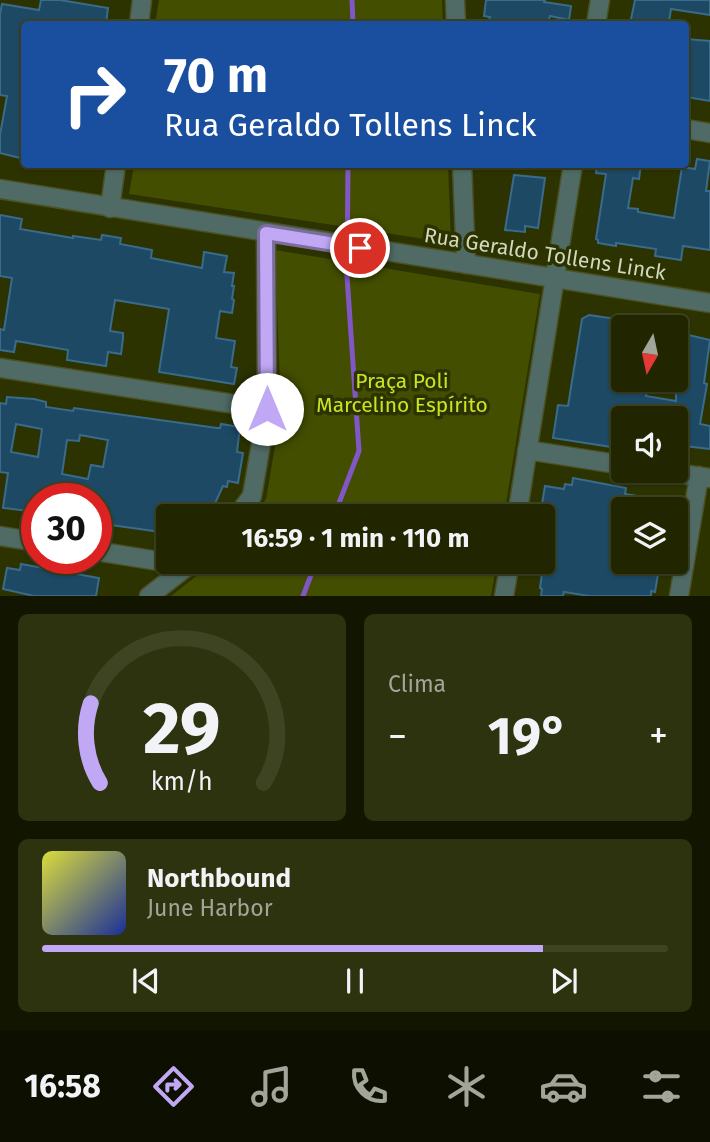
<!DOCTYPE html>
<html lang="pt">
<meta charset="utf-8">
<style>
:root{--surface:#212600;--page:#2d320f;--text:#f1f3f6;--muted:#a2a599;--line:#3e4322;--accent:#c0a8f4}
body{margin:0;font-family:"Fira Sans",sans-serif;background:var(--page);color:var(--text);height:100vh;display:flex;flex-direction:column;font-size:26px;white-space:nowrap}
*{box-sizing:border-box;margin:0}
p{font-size:23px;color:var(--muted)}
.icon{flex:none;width:38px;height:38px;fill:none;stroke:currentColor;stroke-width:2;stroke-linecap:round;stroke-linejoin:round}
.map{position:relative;height:596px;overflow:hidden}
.sheet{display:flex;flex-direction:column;gap:18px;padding:18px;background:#121500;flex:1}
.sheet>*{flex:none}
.banner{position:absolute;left:21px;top:21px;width:668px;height:147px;border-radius:7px;box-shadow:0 2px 5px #0004,0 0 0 2px var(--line);background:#1a4fa0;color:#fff;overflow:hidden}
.needle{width:46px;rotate:189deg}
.buttons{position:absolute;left:611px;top:315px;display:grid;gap:14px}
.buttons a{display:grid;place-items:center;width:77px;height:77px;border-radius:7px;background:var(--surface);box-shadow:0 2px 5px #0004,0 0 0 2px var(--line);font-size:35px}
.speed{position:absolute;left:21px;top:483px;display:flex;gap:14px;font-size:35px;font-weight:700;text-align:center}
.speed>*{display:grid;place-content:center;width:91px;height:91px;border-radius:50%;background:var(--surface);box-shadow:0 2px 5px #0004,0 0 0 2px var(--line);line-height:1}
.speed .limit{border:10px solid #d22;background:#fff;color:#111}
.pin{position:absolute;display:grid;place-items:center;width:60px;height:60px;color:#fff;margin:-30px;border:4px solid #fff;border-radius:50%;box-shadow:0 2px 7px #0007}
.me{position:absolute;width:77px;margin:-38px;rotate:0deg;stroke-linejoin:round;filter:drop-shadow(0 0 5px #0008)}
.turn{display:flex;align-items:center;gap:24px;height:147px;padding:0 28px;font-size:32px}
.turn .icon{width:91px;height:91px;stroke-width:2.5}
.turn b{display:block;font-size:49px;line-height:60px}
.big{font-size:52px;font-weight:700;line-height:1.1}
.sheet .card{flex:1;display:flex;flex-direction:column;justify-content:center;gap:10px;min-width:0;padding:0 24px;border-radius:10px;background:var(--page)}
.sheet .dial{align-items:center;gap:0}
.dial svg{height:182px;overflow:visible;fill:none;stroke:var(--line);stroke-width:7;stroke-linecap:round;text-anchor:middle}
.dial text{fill:var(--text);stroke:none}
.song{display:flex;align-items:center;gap:21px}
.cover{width:84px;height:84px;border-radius:10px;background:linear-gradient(135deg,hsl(60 70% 55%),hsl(230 70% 35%))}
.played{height:7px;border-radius:4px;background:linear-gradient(90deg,var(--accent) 80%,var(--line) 80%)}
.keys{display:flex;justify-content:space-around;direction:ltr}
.heat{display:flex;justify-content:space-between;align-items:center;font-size:38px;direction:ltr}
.sheet .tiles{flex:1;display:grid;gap:18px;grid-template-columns:1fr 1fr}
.card:last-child{grid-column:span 2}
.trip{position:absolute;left:156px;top:504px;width:399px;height:70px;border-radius:7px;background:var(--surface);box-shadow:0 2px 5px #0004,0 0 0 2px var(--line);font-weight:700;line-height:70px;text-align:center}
.tabs{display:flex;height:112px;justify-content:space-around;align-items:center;background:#0d0f00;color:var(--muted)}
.tabs .icon{width:49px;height:49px}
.tabs .active{color:var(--accent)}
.tabs b{font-size:32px;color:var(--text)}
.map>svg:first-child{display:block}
.green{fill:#434e00}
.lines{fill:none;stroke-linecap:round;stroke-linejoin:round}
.stream{stroke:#8157c5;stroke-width:5}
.building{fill:#1d4964;stroke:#396b8b;stroke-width:2;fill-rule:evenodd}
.minor-casing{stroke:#4a5122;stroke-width:21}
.minor{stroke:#506b65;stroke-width:18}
.route-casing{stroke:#7d6d9f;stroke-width:18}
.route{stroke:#c0a8f4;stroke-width:12}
.labels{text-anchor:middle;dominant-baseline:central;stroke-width:7;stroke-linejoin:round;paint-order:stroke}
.street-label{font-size:21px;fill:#d1d8bd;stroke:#2c3300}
.park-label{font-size:21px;fill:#cae424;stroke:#2c3300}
</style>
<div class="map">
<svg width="710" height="596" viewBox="0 0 710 596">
<rect width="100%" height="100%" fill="#2c3300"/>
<g class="green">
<polygon points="159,0 442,0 443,24 155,24"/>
<polygon points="134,165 448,165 451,243 129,194"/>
<polygon points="275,250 540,294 504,516 253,516 266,499 281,411"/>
<polygon points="214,562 497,562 491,596 171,596"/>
</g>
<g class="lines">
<g class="stream">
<polyline points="352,0 353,24"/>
<polyline points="334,516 359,451 347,276 348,164"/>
<polyline points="303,596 316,562"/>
</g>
</g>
<g class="building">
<polygon points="41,0 60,0 108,8 106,24 44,24 29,22 28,24 24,24 24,159 0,153 0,135 7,96 0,95 0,14 2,4 39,10"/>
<polygon points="486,0 545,0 544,2 571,6 569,20 550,16 548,24 488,24 490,17 484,16"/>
<polygon points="635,0 710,0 710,15 671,9 669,22 658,20 657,24 630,24"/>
<polygon points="686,39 710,41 710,101 686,97"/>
<polygon points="697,159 710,161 706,191 710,191 710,250 683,246 681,260 655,256 656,249 616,243 616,246 598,243 598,240 596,239 606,174 596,173 597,164 641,164 639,179 633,178 628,208 638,209 638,212 674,218 682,167 695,169"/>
<polygon points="514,175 545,178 538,228 525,226 525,232 505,230"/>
<polygon points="0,215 22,219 20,229 73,238 73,236 101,240 102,235 121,238 120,244 152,250 151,258 202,268 204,252 227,256 224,272 234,273 232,286 234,286 232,299 234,300 232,313 220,311 216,338 235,341 231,367 237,368 234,384 159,372 169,309 115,300 110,331 123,333 123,339 121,354 108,352 106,366 67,360 68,350 16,341 14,352 0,350 0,329 4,330 12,278 0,276"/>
<polygon points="589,315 623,320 623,380 649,380 646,396 676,401 676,361 680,333 710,340 704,383 707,384 700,424 710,426 710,449 676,445 676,418 623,418 618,448 553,438 558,405 568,406 569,400 582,319"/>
<path d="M 7,397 L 34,399 L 46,402 L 46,407 L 73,411 L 74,408 L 217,428 L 220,428 L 221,424 L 240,427 L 237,452 L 243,453 L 238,483 L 228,481 L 227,487 L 223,486 L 211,512 L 209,511 L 206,516 L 168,516 L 168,528 L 161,527 L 161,532 L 96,523 L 96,499 L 37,499 L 37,512 L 3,508 L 8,473 L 0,472 L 0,403 L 6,404 ZM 16,424 L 42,429 L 38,457 L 11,452 ZM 80,435 L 108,440 L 103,467 L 91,465 L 88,479 L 62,474 L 67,440 L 79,441 Z"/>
<polygon points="573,478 626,488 625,494 668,501 667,509 623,509 623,562 660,562 655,592 651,591 651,596 589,596 564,592 563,596 541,596 542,589 540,588 547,538 542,537 542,516 540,516 545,486 564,489 565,484 572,485"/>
<polygon points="21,564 99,578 96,596 34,596 3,589 7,568 20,570"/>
</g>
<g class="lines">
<defs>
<g id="minor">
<polyline points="455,0 456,24"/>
<polyline points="139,24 142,0"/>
<polyline points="596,24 600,0"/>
<polyline points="686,129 710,133"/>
<polyline points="462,164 466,264"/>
<polyline points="0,189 710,303"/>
<polyline points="110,208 116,164"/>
<polyline points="0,368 267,409"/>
<polyline points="527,450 623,465"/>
<polyline points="662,471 710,478"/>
<polyline points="237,516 252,496 267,409 266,233"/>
<polyline points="517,516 573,164"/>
<polyline points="0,536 37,542"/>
<polyline points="96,551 189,566"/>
<polyline points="149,596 193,562"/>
<polyline points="504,596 510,562"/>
<polyline points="679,596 699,476"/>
</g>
</defs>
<use href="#minor" class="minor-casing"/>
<use href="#minor" class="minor"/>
</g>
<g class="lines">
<defs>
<polyline id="route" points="267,409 266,233 360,248"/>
</defs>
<use href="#route" class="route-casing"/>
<use href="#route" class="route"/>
</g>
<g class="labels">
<g class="street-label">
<text transform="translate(545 254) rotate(9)">Rua Geraldo Tollens Linck</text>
</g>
<g class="park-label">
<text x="402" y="381">Praça Poli<tspan x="402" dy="24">Marcelino Espírito</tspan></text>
</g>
</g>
</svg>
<div class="buttons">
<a><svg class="needle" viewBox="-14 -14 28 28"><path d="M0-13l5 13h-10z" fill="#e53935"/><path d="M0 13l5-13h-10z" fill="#a2a599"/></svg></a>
<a><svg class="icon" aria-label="sound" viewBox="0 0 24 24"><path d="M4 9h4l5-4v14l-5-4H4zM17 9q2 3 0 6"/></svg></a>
<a><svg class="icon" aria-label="layers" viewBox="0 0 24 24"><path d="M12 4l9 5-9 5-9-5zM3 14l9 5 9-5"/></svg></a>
</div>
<div class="speed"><div class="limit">30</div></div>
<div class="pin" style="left:360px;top:248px;background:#d93025"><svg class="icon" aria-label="arrive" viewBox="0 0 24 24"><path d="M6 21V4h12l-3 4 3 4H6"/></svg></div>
<svg class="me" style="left:267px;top:409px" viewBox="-20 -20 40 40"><circle r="19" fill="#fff"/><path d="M0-13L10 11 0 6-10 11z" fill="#c0a8f4"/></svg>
<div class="trip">16:59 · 1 min · 110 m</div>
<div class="banner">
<div class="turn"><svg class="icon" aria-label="right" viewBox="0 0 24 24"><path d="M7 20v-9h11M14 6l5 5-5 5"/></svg><div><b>70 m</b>Rua Geraldo Tollens Linck</div></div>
</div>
</div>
<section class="sheet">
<div class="tiles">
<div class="card dial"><svg viewBox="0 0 100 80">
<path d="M14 69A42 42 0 1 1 86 69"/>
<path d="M14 69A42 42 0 0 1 10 34" stroke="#c0a8f4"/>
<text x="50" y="56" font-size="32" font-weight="700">29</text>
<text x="50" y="72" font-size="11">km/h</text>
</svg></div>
<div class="card"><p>Clima</p>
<div class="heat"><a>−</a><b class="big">19°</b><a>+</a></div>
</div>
<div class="card">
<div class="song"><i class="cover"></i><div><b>Northbound</b><p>June Harbor</p></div></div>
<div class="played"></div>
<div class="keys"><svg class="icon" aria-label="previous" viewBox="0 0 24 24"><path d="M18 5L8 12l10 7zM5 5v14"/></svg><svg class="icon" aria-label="pause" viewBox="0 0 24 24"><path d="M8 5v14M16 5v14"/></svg><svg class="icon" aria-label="next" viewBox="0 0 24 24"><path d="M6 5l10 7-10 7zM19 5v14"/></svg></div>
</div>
</div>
</section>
<nav class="tabs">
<b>16:58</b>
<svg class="icon active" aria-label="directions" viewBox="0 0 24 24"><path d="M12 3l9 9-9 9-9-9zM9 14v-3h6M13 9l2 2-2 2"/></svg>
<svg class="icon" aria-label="music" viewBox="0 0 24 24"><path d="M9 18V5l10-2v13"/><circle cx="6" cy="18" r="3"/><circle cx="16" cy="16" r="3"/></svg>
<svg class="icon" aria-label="phone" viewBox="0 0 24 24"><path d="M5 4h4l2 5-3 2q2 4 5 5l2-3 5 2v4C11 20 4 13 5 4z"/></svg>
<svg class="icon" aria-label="climate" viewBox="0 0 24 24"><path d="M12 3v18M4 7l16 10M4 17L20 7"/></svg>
<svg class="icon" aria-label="car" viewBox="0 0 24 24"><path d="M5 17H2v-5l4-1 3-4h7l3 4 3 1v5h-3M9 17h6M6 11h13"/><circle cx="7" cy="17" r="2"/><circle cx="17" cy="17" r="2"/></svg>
<svg class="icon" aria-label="filters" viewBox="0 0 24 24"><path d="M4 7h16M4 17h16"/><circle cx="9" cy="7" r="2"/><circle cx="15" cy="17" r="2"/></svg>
</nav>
